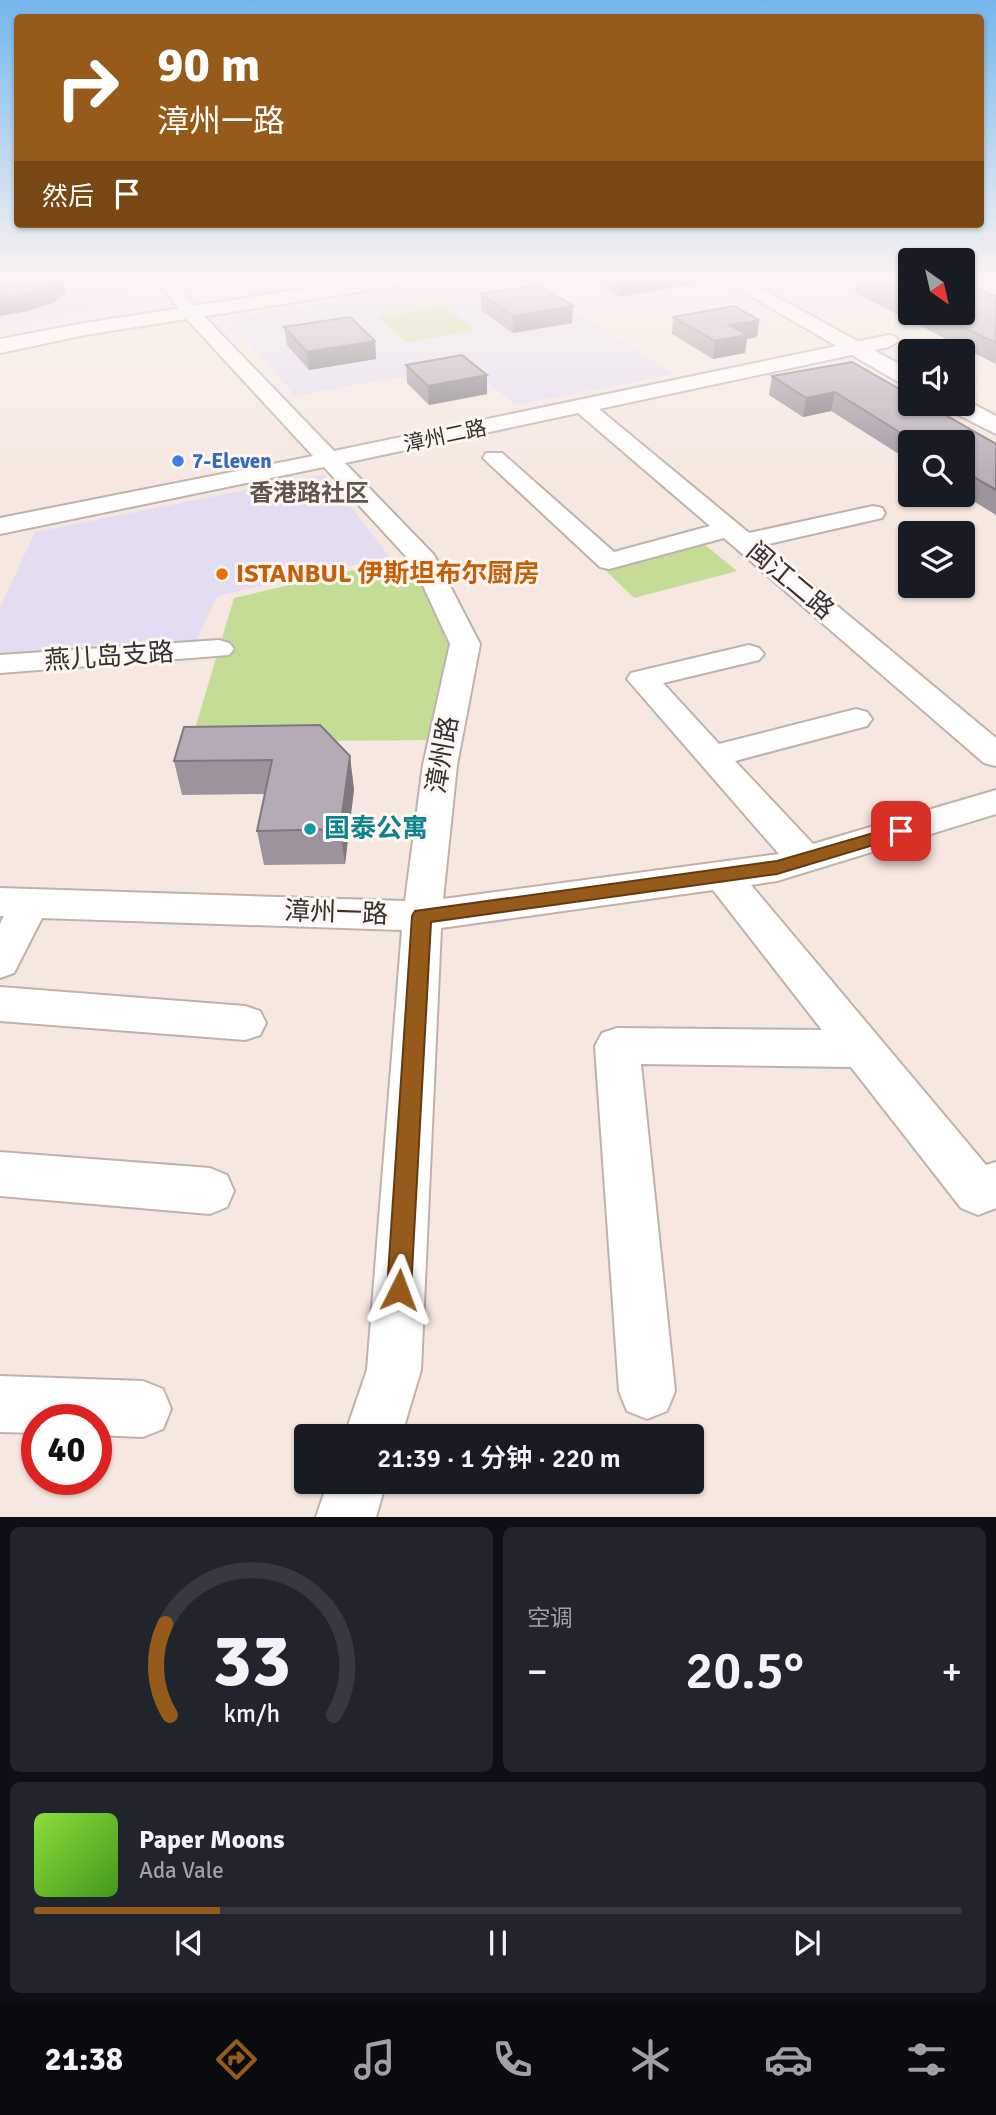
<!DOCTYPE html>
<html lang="zh">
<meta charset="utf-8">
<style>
:root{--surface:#171b24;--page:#20242c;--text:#f1f3f6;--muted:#9ea1a6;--line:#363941;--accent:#965b1a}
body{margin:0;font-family:Signika,"Noto Sans SC",sans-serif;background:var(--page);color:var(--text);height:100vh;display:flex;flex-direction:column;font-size:26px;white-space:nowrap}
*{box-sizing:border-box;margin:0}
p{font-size:23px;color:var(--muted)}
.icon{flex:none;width:38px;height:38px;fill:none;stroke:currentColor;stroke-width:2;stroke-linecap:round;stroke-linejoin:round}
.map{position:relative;height:1517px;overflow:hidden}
.details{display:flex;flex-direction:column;gap:10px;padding:10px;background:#0d0f14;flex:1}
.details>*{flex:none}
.guide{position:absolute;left:14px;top:14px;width:970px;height:214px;border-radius:7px;box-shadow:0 2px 5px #0004;background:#965b1a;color:#fff;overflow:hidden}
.needle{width:46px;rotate:146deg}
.tools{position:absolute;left:898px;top:248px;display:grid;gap:14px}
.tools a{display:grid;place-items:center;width:77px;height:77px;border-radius:7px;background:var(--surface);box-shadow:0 2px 5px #0004;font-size:35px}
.speed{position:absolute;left:21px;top:1404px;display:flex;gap:14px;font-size:35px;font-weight:700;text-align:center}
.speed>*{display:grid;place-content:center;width:91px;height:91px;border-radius:50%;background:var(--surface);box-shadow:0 2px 5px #0004;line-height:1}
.speed .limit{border:10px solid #d22;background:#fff;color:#111}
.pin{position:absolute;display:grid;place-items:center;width:60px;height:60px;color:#fff;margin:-30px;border-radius:14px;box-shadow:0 4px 10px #0006}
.me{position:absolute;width:77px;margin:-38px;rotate:3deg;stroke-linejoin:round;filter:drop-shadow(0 0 5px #0008)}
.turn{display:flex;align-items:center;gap:24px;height:147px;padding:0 28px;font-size:32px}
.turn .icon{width:91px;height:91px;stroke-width:2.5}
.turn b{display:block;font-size:49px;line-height:60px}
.then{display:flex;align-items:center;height:66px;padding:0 28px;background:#0003;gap:14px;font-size:26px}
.big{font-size:52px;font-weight:600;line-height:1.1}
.details .widget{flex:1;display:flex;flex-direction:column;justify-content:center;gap:10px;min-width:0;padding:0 24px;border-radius:10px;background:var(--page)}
.details .dial{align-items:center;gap:0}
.dial svg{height:182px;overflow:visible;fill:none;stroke:var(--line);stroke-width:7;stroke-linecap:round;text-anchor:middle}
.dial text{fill:var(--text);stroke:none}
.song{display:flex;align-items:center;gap:21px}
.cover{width:84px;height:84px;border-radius:10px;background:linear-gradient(135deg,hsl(90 70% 55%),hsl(100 70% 35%))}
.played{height:7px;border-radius:4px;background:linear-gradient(90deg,var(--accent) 20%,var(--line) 20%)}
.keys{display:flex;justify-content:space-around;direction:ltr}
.heat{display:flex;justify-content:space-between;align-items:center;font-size:38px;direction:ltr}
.details .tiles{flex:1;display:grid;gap:10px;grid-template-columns:1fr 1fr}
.widget:last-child{grid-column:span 2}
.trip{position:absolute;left:294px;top:1424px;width:410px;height:70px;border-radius:7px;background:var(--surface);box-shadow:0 2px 5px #0004;font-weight:600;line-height:70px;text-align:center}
.dock{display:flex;height:112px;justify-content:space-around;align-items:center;background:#090b0e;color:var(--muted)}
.dock .icon{width:49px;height:49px}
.dock .current{color:var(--accent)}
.dock b{font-size:32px;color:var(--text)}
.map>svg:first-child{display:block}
.commercial{fill:#e4ddf2}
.green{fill:#c5dc97}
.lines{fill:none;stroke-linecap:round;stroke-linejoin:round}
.minor-casing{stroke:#c0b2ab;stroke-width:4}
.major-casing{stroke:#c0b2ab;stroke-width:4}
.minor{fill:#fff;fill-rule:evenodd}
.major{fill:#fff;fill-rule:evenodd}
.wall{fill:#9c939d}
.shaded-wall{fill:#7f787f}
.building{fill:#b5abb6;stroke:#7f787f;stroke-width:2}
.route{fill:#965b1a;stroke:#623b11;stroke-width:2}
.shop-dot{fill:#3f7fe0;stroke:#fff6f2;stroke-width:2.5}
.food-dot{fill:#e8710a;stroke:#fff6f2;stroke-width:2.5}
.culture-dot{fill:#0f9aa8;stroke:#fff6f2;stroke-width:2.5}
.labels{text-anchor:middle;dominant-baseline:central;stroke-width:6;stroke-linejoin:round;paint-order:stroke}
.far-street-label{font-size:21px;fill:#36302e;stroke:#fff6f2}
.far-shop-label{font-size:21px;font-weight:bold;fill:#366cbe;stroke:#fff6f2;text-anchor:start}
.far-quarter-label{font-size:24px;font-weight:bold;fill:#61554f;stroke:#fff6f2}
.food-label{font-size:26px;font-weight:bold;fill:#c56008;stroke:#fff6f2;text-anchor:start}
.street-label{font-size:26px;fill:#36302e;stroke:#fff6f2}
.culture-label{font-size:26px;font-weight:bold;fill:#0d838f;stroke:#fff6f2;text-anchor:start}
</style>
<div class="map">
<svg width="996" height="1517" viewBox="0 0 996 1517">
<rect width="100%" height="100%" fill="#f6e7e0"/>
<g class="commercial">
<polygon points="0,276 115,276 133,302 0,327"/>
<polygon points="504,276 519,276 674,374 516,405 466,365 295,396 228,318"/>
<polygon points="325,474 390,557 217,596 194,646 0,662 0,607 35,532"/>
</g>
<g class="green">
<polygon points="443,306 476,330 407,342 377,317"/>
<polygon points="699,540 737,571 634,598 600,565"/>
<polygon points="410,557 452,645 433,740 191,742 234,598"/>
</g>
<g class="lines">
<defs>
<g id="minor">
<polygon points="155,276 171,276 196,308 334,451 889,335 896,337 898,341 889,347 599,409 749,533 873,506 882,508 885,513 882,518 764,545 996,738 996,766 984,763 724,538 609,569 600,567 483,458 486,453 502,453 614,552 710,526 578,413 345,463 434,555 480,644 457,765 443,899 779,854 627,679 631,673 749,645 759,648 764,654 759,660 663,683 719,744 856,709 867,712 872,719 867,726 735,761 813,844 996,790 996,814 777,881 751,885 986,1165 996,1162 996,1208 978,1215 961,1208 851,1067 641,1064 675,1391 667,1411 647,1419 627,1411 619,1391 595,1046 602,1033 617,1028 822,1030 713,890 441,928 421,1370 401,1437 344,1437 367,1370 402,930 42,918 14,973 0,978 0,924 4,916 0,916 0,888 405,901 423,765 450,644 413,564 324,467 0,534 0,518 313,456 184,316"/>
<polygon points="219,640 229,643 234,649 229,655 0,673 0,655"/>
<polygon points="0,987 245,1006 260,1011 266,1023 260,1035 245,1040 0,1021"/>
<polygon points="0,1152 210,1168 227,1175 234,1191 227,1207 210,1214 0,1196"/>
<polygon points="0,1376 143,1381 163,1389 171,1409 163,1429 143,1437 96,1435 96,1419 37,1419 37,1433 0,1432"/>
<polygon points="328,1482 386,1482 376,1517 316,1517"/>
</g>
<g id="major">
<polygon points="385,276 431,276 422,282 85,335 0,353 0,339 85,323"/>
<polygon points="716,276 739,276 910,370 910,386 902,384"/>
<polygon points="962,398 996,416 996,434 947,409 944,404 962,404"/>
</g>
</defs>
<use href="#minor" class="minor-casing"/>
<use href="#major" class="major-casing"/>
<use href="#minor" class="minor"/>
<use href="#major" class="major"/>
</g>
<g class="wall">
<polygon points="585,276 694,276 693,284 619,297"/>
<polygon points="910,276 910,313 962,313 996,296 996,364 855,293 858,277"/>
<polygon points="481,294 572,323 513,333 481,310"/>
<polygon points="673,317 759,320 757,337 747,339 745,353 713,359 672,334"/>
<polygon points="284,327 375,341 376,359 309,370 287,345"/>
<polygon points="852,362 996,444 996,515 962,494 962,443 910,443 910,461 831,411 803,417 769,395 772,376"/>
<polygon points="406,365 487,394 429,405 407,383"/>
<polygon points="184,727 354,789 345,864 264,865 257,831 265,794 182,795 174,761"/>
</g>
<g class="shaded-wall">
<polygon points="62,276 66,292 53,303 28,311 0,316 0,299"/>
<polygon points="621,276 694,276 693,284 619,297"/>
<polygon points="573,306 572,323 513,333 513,316"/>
<polygon points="759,320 757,337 747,339 745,353 713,359 715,341 729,325"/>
<polygon points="375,341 376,359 309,370 307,352"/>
<polygon points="487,375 487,394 429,405 428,386"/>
<polygon points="835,392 831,411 803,417 806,398"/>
<polygon points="350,756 354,789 345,864 340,829"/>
</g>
<g class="building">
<polygon points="0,276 62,276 49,286 24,295 0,299"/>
<polygon points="866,276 910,276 910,302 858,277"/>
<polygon points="962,282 996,296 996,343 933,313 962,313"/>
<polygon points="539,285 573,306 513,316 481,294"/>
<polygon points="734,306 759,320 729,325 747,335 715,341 673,317"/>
<polygon points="350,317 375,341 307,352 284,327"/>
<polygon points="462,355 487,375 428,386 406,365"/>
<polygon points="852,362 910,395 910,404 926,404 996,444 996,490 962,470 962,443 917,443 835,392 806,398 772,376"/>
<polygon points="320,725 350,756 340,829 257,831 272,760 174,761 184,727"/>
</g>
<linearGradient id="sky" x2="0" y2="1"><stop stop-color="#73b6ec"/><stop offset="0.57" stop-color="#fbf4f1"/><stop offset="1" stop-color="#fbf4f1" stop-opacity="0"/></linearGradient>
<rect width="996" height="488" fill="url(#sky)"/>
<polygon class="route" points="901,825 907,827 909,831 907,835 777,874 431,922 411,1290 408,1298 399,1302 390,1298 387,1290 412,916 415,911 777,861"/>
<circle class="shop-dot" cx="178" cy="461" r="7"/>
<circle class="food-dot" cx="222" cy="574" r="7"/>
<circle class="culture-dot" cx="310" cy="829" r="7"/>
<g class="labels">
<g class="far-street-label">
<text transform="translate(445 436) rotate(-12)">漳州二路</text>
</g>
<g class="far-shop-label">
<text x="192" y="461">7-Eleven</text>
</g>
<g class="far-quarter-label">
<text x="309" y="493">香港路社区</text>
</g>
<g class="food-label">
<text x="236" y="574">ISTANBUL 伊斯坦布尔厨房</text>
</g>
<g class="street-label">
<text transform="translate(790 581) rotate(40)">闽江二路</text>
<text transform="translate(109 657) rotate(-4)">燕儿岛支路</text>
<text transform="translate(443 755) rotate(-80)">漳州路</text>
<text transform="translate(336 913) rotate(2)">漳州一路</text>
</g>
<g class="culture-label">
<text x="324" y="829">国泰公寓</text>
</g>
</g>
</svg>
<div class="tools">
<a><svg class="needle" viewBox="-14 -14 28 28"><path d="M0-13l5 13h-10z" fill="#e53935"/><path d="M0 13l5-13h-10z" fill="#9ea1a6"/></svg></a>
<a><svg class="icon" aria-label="sound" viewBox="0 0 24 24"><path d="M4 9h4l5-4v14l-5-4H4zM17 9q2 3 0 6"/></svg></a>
<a><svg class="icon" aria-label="search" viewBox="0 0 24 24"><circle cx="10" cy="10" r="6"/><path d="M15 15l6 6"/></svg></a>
<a><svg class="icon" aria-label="layers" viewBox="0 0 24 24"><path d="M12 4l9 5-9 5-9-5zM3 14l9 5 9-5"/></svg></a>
</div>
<div class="speed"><div class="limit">40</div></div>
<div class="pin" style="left:901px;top:831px;background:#d93025"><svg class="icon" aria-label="arrive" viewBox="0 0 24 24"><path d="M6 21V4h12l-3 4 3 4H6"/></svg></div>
<svg class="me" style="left:399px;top:1290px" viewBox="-20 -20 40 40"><path d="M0-17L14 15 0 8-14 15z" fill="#965b1a" stroke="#fff" stroke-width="4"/></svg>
<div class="trip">21:39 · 1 分钟 · 220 m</div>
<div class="guide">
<div class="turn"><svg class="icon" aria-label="right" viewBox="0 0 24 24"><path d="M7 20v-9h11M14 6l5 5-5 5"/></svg><div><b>90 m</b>漳州一路</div></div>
<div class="then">然后<svg class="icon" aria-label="arrive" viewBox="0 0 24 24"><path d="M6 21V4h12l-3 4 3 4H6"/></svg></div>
</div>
</div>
<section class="details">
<div class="tiles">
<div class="widget dial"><svg viewBox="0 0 100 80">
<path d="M14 69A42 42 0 1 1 86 69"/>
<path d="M14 69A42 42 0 0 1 12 29" stroke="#965b1a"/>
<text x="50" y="56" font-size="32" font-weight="700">33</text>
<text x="50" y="72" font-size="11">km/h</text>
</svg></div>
<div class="widget"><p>空调</p>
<div class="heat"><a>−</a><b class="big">20.5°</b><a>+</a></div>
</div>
<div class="widget">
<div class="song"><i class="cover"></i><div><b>Paper Moons</b><p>Ada Vale</p></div></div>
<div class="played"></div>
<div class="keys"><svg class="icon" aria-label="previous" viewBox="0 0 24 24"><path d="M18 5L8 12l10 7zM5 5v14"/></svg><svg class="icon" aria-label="pause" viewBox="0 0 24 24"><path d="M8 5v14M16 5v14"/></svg><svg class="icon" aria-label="next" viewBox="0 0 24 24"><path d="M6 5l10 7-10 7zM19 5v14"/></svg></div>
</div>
</div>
</section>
<nav class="dock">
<b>21:38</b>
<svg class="icon current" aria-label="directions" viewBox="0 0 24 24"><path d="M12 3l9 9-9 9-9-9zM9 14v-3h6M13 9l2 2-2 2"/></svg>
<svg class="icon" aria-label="music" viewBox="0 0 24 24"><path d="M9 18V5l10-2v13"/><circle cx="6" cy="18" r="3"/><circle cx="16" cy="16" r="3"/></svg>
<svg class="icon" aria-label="phone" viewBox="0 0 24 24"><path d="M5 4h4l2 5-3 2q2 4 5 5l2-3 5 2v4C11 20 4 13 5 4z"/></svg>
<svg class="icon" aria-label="climate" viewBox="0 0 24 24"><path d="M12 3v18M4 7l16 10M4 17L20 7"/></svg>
<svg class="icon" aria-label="car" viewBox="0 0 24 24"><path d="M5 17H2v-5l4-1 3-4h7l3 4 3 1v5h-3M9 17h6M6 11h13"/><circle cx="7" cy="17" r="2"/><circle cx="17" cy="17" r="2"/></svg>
<svg class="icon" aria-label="filters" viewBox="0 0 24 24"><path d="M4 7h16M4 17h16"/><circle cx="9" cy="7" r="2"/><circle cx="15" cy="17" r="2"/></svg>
</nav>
